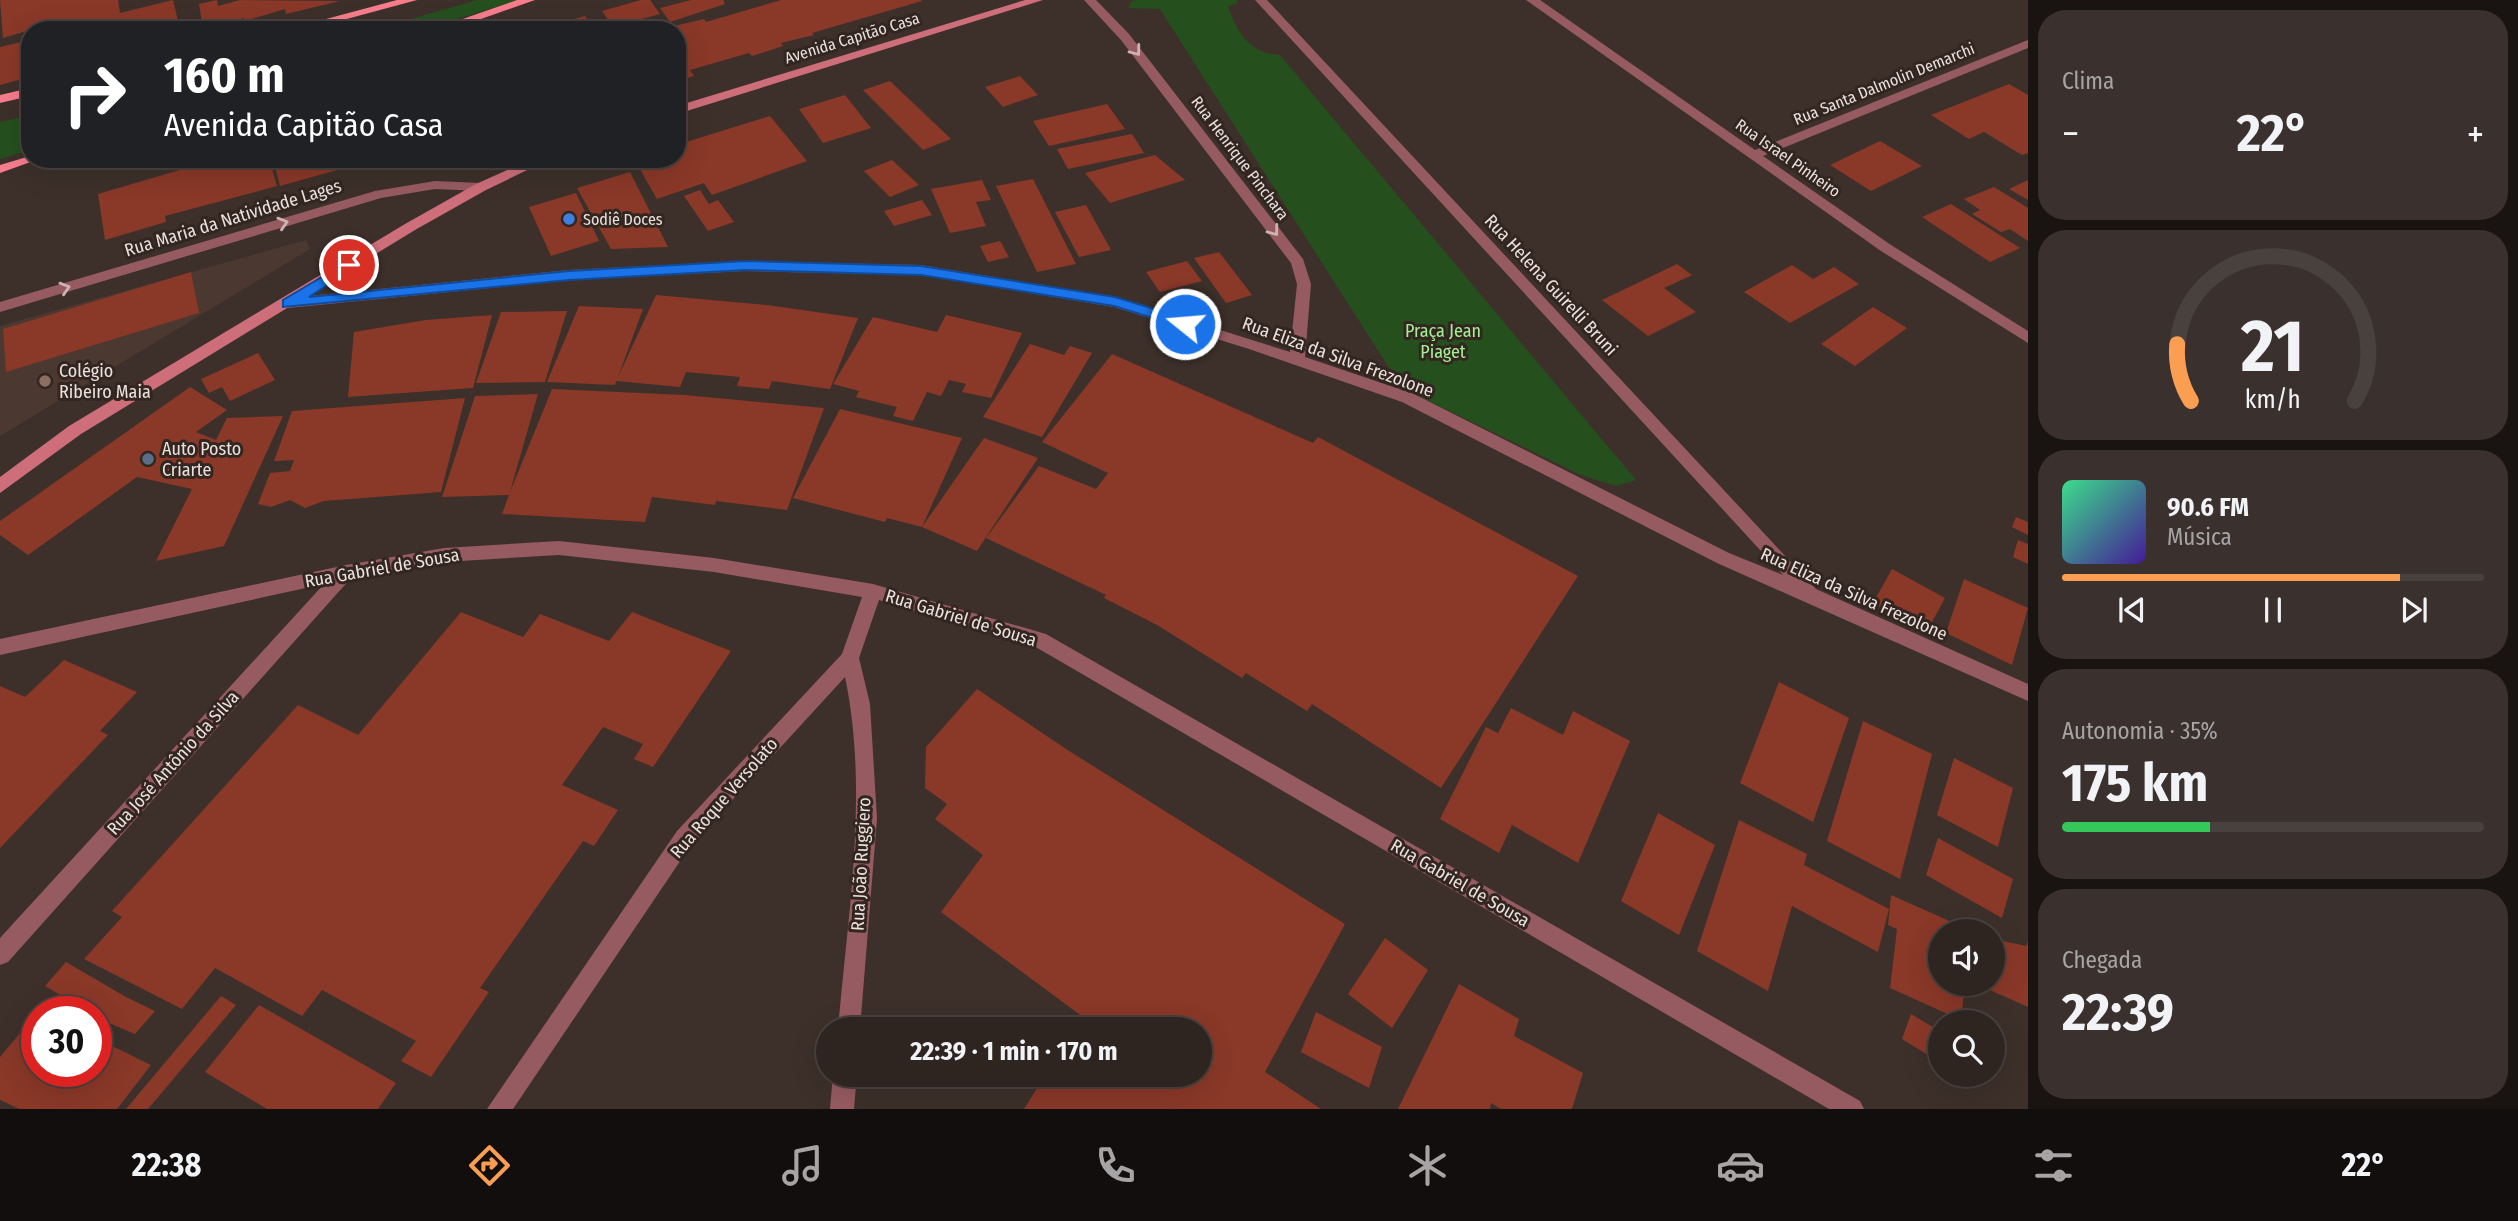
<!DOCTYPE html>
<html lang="pt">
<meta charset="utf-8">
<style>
:root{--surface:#2e2420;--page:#3a302d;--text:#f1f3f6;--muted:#a7a4a5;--line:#49413e;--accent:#fb9e51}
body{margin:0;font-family:"Fira Sans Condensed",sans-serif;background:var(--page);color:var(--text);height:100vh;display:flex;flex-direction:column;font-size:26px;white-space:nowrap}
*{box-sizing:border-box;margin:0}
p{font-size:23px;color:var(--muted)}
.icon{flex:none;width:38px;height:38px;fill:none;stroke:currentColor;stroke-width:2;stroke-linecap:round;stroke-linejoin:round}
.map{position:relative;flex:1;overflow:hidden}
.side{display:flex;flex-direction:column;gap:10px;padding:10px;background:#191412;width:490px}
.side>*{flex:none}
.top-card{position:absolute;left:21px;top:21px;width:665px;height:147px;border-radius:28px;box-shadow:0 7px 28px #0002,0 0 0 2px var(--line);background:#202124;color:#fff;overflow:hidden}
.tools{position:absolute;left:1928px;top:919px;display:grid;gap:14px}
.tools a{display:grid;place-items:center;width:77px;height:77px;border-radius:50%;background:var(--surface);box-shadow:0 7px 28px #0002,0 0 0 2px var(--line);font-size:35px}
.speed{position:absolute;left:21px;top:996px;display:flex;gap:14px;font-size:35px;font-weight:700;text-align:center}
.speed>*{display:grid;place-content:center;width:91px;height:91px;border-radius:50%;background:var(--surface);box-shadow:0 7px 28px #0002,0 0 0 2px var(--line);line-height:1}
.speed .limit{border:10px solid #d22;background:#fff;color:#111}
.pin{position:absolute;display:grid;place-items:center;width:60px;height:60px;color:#fff;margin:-30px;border:4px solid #fff;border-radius:50%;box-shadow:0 2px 7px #0007}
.me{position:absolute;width:77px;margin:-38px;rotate:287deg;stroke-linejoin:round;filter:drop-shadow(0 0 5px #0008)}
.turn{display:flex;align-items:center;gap:24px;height:147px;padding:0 28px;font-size:32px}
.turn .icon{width:91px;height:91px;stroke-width:2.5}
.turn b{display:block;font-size:49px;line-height:60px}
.big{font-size:52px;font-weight:700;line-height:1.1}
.side .card{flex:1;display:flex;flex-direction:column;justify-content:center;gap:10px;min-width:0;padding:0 24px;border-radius:28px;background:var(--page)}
.side .dial{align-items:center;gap:0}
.dial svg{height:182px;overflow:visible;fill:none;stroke:var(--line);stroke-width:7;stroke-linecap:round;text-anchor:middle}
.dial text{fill:var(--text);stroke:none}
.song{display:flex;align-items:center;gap:21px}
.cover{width:84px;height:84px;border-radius:10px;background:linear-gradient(135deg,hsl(150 70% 55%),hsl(260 70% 35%))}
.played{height:7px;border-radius:4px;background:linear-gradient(90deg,var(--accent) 80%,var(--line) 80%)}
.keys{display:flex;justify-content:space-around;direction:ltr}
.heat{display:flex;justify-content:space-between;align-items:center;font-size:38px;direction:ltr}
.charge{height:10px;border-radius:5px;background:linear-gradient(90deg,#34c759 35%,var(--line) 0)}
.trip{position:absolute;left:816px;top:1017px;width:396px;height:70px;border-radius:35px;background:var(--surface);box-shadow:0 7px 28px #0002,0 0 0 2px var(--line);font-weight:700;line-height:70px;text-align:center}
.tab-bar{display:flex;height:112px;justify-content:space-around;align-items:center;background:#120e0d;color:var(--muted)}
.tab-bar .icon{width:49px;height:49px}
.tab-bar .on{color:var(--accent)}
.tab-bar b{font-size:32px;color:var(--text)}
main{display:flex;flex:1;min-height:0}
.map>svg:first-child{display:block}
.built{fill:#4b3830}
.green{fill:#25501e}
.building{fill:#8a3828}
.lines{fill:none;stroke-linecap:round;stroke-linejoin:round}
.minor{fill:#965b61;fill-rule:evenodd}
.secondary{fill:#cd6e7a;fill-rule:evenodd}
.primary{fill:#f77d8d;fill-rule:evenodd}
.oneway{stroke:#cdb2b2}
.route{fill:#1a73e8;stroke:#114b97;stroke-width:2}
.shop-dot{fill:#3f7fe0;stroke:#332620;stroke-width:2.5}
.education-dot{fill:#8d6e63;stroke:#332620;stroke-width:2.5}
.service-dot{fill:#5c6f8a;stroke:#332620;stroke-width:2.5}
.labels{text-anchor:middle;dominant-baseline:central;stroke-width:6;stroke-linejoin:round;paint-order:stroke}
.far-street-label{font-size:16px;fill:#eae1dd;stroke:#332620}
.far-poi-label{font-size:16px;fill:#eae1dd;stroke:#332620;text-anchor:start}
.street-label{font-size:18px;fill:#eae1dd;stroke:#332620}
.park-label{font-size:18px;fill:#a1f094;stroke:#332620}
.poi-label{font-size:18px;fill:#eae1dd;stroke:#332620;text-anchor:start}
</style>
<main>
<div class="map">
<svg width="2028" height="1109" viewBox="0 0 2028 1109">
<rect width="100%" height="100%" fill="#3d302a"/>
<polygon class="built" points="306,240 310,249 0,436 0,326"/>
<g class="green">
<polygon points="478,0 519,0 421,30 371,30"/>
<path d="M 1138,0 L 1236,0 L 1238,3 L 1228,6 C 1237,33 1250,54 1280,55 L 1636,480 L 1616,486 L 1581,475 L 1402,388 L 1160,9 L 1128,8 L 1132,1 Z"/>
<polygon points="30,115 30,150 0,159 0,122"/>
</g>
<g class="building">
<polygon points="0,0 118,0 120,13 173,0 179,25 188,23 189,30 163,30 161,20 123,30 30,30 3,38"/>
<polygon points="217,0 218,6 240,0 340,1 286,14 285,9 245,21 244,18 203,28 199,4"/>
<polygon points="641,0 650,0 660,14 613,27 602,11"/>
<polygon points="691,0 723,0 725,4 670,22 660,8"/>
<polygon points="781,0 921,0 922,1 812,33 814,35 781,43 783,46 768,51 752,56 749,53 690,70 694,76 677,81 677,30 661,29 704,19 706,22"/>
<polygon points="585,16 594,30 563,30 559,23"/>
<polygon points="30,40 30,77 0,85 0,47"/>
<polygon points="1020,76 1038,95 1003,107 985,87"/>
<polygon points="890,81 951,139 923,150 863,90"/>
<polygon points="2009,84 2028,95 2028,153 2022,155 1984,132 1969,139 1931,115"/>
<polygon points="845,95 871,128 823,143 799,109"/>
<polygon points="1107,104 1125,129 1049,146 1033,121"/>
<polygon points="770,116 807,161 712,195 704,183 657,199 637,164 653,159 677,159 677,152 684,150 680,144"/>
<polygon points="1132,134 1144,153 1068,169 1057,149"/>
<polygon points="1880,141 1922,166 1871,191 1830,165"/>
<polygon points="1155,155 1185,180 1110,203 1085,173"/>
<polygon points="217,159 269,159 277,186 165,216 166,222 105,240 98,194"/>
<polygon points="273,159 353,159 355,165 280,186"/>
<polygon points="892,160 919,185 890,197 864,171"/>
<polygon points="630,172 668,247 611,249 577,188"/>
<polygon points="1033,179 1076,264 1037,272 996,186"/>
<polygon points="982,180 991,200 976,202 986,226 950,233 931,189"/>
<polygon points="2028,180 2028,200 2009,189"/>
<polygon points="1994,187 2028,208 2028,241 2010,229 2001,232 1972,214 1980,210 1964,199"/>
<polygon points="700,190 709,204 718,200 734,222 708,231 684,196"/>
<polygon points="576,193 599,241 551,256 529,207"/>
<polygon points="922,200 932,215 894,226 884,211"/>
<polygon points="1951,204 2020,248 1990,262 1922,217"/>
<polygon points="1086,205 1111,250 1079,257 1055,212"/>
<polygon points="1000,241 1009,257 988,262 980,246"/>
<polygon points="1219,252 1252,295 1226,303 1194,258"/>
<polygon points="1187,261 1202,281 1160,292 1146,272"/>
<polygon points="1677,264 1692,275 1664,288 1696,312 1648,336 1602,300"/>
<polygon points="1792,265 1813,279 1834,267 1859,284 1790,323 1744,292"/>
<polygon points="191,272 199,313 6,372 3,329"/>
<polygon points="656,295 767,305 858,318 830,389 772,381 769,389 737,386 740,377 686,372 680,387 616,381 615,385 547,382 579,306 643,309 618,377"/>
<polygon points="1873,307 1907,328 1855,366 1821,344"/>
<polygon points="567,311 545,382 476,383 501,312"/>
<polygon points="492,315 473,388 348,397 354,332 426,320"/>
<polygon points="946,315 1022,333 991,398 962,392 966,384 949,380 941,396 927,392 913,421 893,416 897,407 856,397 859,391 833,384 873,317 937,332"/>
<polygon points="1030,344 1064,355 1070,346 1092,353 1042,437 983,417"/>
<polygon points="258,353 275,380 230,401 222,387 209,393 201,379"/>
<polygon points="1112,354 1313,443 1318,437 1578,576 1441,788 1312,704 1307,711 1246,673 1242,678 1157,625 1104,598 1106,595 986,538 1039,466 1096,489 1108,473 1042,442"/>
<polygon points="190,387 227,410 196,432 216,440 227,418 283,416 224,546 156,561 192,489 137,477 28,555 0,535 0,521"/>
<polygon points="552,389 685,395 824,408 787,510 716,501 715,505 652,497 645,522 502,514 509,495 442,497 475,396 538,394 510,492"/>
<polygon points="465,398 441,492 324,501 305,508 290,500 271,507 258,504 270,473 290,471 294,460 274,461 292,411"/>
<polygon points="840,409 962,438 922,527 887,518 885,522 793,498"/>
<polygon points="984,438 1038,458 977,551 922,527"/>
<polygon points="2016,517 2028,522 2028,535 2012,527"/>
<polygon points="2018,540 2028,544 2028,564 2013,557"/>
<polygon points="1892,569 1945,598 1926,633 1873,603"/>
<polygon points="1964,579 2028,608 2012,665 1946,633"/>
<polygon points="461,612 523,637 540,614 609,641 632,612 731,651 653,767 634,759 643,744 603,727 562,785 618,810 594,846 583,841 480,988 489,992 431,1077 401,1061 416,1041 322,990 302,1016 215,968 182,1009 84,959 122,917 112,911 298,705 358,735"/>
<polygon points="64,660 137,692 100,731 108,735 0,848 0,686 25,697"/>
<polygon points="1779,682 1849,718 1813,822 1740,783"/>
<polygon points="977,689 1066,749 1345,924 1265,1072 1321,1109 1024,1109 1046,1074 1199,1074 1199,1029 1075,1029 1083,1017 941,912 983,855 935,819 947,804 925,788 926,747"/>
<polygon points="1511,708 1563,735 1573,711 1630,741 1578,863 1512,825 1499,853 1440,819 1486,727 1498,733"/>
<polygon points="1863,721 1932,754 1900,879 1827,841"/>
<polygon points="1954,758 2013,788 1998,847 1937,815"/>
<polygon points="1658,813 1715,845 1679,935 1621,901"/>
<polygon points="1739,820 1807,854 1804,865 1889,909 1878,952 1792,906 1768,991 1697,951"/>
<polygon points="1938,838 2013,879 2002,918 1926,875"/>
<polygon points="1891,895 1972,931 1941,931 1941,984 1965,984 1961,1020 1890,988 1897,929 1888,925"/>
<polygon points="1385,938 1428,970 1392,1028 1348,994"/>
<polygon points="1993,939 2026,946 2028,941 2028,1007 1983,987 1983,984 1993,984"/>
<polygon points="66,962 126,997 155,1011 135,1034 104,1021 96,1016 96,1012 89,1012 45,986"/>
<polygon points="1459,984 1519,1019 1514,1036 1583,1073 1572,1109 1501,1109 1491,1103 1490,1109 1398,1109"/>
<polygon points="221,996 236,1005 148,1109 126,1109"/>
<polygon points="259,1005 396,1083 378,1109 267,1109 205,1072"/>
<polygon points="1316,1012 1382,1047 1369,1088 1301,1052"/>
<polygon points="37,1013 37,1071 96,1071 96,1038 151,1065 117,1109 19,1109 0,1100 0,1057"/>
<polygon points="1911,1014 1941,1032 1941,1063 1902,1039"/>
</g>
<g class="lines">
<g class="minor">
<polygon points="1084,0 1096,0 1129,34 1303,259 1311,284 1305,357 1414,394 1729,553 1783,575 1255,0 1267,0 1816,589 2028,684 2028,701 1717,563 1402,402 1249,349 1114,307 921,275 745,271 569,280 288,308 281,303 288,298 569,270 745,261 921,265 1115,297 1290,352 1297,284 1291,263 1121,40"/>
<polygon points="1526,0 1540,0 1755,150 2028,40 2028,48 1763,156 1891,245 2028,331 2028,343 1881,251"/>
<polygon points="435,181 481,183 488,187 481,191 435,189 381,198 0,312 0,302 375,191"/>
<path d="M 559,541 L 714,558 L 873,584 L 1046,634 L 1860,1101 L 1864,1109 L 1829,1109 L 1034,646 L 879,600 L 859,658 L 870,704 L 877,819 L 860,1029 L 838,1029 C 848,913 869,792 845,677 L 691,845 L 513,1109 L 487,1109 L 677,831 L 842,654 L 862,597 L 714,572 L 559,555 L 444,562 L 351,578 L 8,962 L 0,965 L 0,938 L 324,584 L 0,655 L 0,639 L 346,565 L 444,548 Z"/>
<polygon points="833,1074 857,1074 854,1109 830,1109"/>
</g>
<g class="secondary">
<polygon points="1025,0 1043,0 677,114 677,106"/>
<polygon points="532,159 550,159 486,190 415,230 81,434 0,493 0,477 69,426 405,224 476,184"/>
</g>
<g class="primary">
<polygon points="397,0 417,0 306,30 285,30"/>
<polygon points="517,0 535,0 450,30 431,30"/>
<polygon points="30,88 30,96 0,103 0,95"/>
<polygon points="30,156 30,159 39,159 0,173 0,165"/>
</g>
</g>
<defs><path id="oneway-chevron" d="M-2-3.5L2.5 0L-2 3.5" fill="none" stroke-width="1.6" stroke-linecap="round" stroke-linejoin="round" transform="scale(1.75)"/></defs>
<g class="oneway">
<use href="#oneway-chevron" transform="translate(1136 51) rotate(53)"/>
<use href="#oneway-chevron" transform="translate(283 223) rotate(-17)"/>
<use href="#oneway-chevron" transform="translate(1274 231) rotate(53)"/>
<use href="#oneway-chevron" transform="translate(65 288) rotate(-17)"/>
</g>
<polygon class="route" points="349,261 355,265 353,268 309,297 569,271 746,261 921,266 1115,297 1190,320 1192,324 1185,328 1114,306 921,275 746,270 569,280 283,307 283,300"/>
<circle class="shop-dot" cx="569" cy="219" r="7"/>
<circle class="education-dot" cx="45" cy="381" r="7"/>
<circle class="service-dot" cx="148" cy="459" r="7"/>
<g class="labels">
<g class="far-street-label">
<text transform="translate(852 38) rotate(-17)">Avenida Capitão Casa</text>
<text transform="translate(1884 84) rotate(-22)">Rua Santa Dalmolin Demarchi</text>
<text transform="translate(1240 158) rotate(53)">Rua Henrique Pinchara</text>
<text transform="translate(1788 158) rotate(35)">Rua Israel Pinheiro</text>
</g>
<g class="far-poi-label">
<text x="583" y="219">Sodiê Doces</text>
</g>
<g class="street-label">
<text transform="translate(233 218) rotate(-17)">Rua Maria da Natividade Lages</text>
<text transform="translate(1551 285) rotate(47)">Rua Helena Guirelli Bruni</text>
<text transform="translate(1338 357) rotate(20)">Rua Eliza da Silva Frezolone</text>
<text transform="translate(382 568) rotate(-10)">Rua Gabriel de Sousa</text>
<text transform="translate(1854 594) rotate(24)">Rua Eliza da Silva Frezolone</text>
<text transform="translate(961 618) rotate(17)">Rua Gabriel de Sousa</text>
<text transform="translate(173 763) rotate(-48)">Rua José Antônio da Silva</text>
<text transform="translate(724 798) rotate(-49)">Rua Roque Versolato</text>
<text transform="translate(861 864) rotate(-87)">Rua João Ruggiero</text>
<text transform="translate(1460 883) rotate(30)">Rua Gabriel de Sousa</text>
</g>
<g class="park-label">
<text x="1443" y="331">Praça Jean<tspan x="1443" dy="21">Piaget</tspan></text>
</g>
<g class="poi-label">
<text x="59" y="371">Colégio<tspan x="59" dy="21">Ribeiro Maia</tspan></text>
<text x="162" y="449">Auto Posto<tspan x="162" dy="21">Criarte</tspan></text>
</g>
</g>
</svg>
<div class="tools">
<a><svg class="icon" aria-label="sound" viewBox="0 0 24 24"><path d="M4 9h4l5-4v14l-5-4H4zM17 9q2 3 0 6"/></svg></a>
<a><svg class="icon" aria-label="search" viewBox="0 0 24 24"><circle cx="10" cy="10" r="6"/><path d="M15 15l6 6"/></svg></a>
</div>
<div class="speed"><div class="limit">30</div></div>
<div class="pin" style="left:349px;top:265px;background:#d93025"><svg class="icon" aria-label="arrive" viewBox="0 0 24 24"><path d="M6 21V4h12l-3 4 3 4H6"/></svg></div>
<svg class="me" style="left:1185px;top:324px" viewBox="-20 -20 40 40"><circle r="17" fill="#1a73e8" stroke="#fff" stroke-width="3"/><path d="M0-11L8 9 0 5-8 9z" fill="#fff"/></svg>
<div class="trip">22:39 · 1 min · 170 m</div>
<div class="top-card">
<div class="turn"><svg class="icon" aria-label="right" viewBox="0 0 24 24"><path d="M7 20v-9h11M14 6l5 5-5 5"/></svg><div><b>160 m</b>Avenida Capitão Casa</div></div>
</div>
</div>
<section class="side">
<div class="card"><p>Clima</p>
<div class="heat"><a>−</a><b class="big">22°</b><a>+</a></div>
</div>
<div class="card dial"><svg viewBox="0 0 100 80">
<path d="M14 69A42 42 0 1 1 86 69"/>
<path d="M14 69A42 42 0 0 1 8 44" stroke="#fb9e51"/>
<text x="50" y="56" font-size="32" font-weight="700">21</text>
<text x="50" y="72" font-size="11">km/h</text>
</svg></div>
<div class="card">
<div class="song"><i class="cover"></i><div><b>90.6 FM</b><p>Música</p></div></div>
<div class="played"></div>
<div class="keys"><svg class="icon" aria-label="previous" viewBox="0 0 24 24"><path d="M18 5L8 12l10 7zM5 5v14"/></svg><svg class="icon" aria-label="pause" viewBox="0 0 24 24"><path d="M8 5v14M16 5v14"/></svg><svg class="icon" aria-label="next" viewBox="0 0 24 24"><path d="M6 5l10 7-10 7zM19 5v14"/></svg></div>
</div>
<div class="card"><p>Autonomia · 35%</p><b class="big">175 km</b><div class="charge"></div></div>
<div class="card"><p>Chegada</p><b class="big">22:39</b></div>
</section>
</main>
<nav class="tab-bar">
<b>22:38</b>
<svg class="icon on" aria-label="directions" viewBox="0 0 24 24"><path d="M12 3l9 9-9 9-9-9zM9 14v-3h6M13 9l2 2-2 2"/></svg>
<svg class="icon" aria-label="music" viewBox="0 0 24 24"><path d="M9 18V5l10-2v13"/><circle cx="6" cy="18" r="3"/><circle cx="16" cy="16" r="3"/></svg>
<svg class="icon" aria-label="phone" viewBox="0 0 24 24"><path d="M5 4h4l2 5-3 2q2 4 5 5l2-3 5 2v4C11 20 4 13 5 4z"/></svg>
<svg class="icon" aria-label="climate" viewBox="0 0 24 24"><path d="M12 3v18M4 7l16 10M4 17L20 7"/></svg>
<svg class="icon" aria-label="car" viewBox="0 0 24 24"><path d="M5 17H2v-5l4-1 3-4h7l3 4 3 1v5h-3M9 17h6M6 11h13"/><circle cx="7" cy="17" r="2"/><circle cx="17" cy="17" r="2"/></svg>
<svg class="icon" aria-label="filters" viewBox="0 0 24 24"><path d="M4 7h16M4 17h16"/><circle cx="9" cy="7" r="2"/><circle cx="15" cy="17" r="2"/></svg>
<b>22°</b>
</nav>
